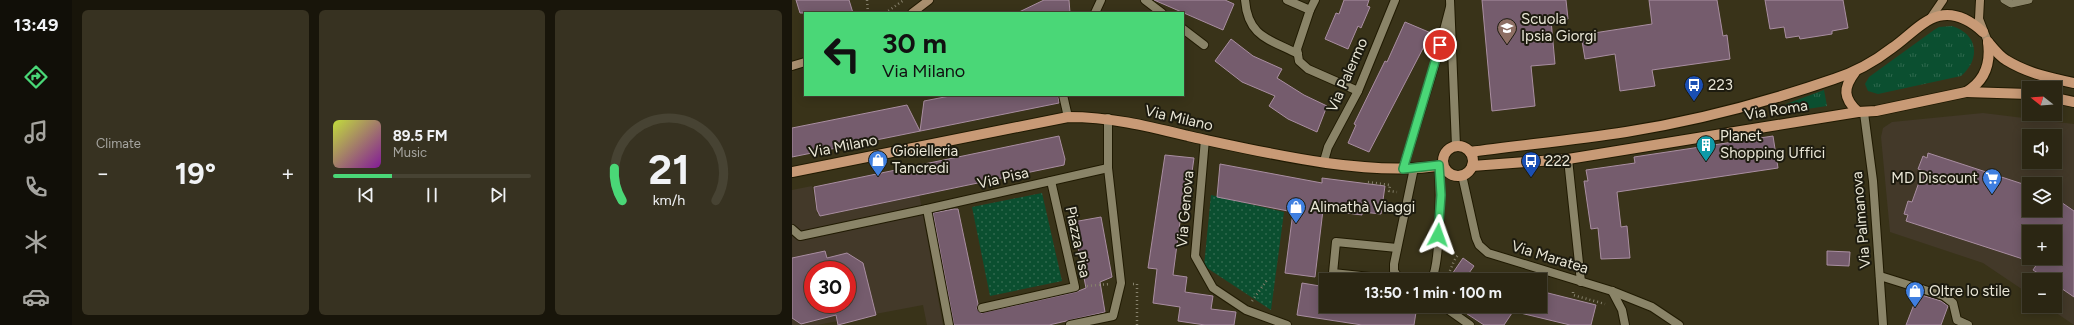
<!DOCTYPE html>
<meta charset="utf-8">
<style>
:root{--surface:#2b2613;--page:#373221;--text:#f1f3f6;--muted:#a6a5a0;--line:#474333;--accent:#4ad777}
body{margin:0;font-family:Figtree,sans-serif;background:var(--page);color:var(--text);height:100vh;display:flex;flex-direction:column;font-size:15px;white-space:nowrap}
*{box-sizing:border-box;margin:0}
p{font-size:13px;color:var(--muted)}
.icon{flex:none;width:22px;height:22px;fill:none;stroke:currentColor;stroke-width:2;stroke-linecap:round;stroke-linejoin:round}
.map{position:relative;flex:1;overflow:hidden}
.drawer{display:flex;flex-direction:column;gap:10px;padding:10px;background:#18150a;width:720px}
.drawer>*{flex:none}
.guide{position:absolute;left:12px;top:12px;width:380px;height:84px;border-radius:0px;box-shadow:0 2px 10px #0003,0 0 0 1px var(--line);background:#4ad777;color:#111;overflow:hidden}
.needle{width:26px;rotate:287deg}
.controls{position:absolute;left:1230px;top:81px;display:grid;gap:8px}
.controls a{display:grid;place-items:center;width:40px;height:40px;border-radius:0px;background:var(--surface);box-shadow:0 2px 10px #0003,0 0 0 1px var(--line);font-size:20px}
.speed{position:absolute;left:12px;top:261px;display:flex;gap:8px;font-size:20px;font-weight:700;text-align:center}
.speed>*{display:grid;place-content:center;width:52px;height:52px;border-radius:50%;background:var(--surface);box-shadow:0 2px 10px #0003,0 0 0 1px var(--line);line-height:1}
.speed .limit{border:6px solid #d22;background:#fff;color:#111}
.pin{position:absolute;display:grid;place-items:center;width:34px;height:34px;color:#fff;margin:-17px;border:2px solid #fff;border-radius:50%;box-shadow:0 1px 4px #0007}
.me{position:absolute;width:44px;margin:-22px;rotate:4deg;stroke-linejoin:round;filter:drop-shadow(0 0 3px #0008)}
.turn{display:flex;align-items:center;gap:14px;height:84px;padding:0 12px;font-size:18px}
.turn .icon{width:52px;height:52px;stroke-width:2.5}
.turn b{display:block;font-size:28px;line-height:34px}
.big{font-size:30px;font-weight:700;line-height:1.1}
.drawer .widget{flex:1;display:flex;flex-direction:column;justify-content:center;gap:6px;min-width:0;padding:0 14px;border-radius:6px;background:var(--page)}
.drawer .dial{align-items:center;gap:0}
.dial svg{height:104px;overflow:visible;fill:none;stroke:var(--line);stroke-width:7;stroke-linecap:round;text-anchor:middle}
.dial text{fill:var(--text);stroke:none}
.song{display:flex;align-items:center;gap:12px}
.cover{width:48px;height:48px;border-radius:6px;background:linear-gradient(135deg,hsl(70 70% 55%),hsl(290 70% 35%))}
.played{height:4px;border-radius:2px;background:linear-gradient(90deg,var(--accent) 30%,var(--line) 30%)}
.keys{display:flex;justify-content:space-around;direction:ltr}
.heat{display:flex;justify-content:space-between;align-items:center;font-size:22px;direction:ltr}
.drawer .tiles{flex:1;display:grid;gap:10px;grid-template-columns:repeat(3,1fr)}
.trip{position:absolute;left:527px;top:273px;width:228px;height:40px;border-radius:0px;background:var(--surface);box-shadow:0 2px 10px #0003,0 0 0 1px var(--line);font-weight:700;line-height:40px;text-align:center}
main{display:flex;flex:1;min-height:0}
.dock{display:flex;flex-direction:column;width:72px;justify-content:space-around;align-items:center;background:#110f08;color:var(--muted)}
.dock .icon{width:28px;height:28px}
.dock .current{color:var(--accent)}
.dock b{font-size:18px;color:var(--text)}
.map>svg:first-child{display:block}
.commercial{fill:#433929;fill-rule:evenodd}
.grass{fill:url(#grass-tufts)}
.park{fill:url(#park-dots)}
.building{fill:#755c6d;stroke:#a98ea1;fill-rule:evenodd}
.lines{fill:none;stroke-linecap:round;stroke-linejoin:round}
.lane-casing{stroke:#201a02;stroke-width:8}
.street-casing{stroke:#201a02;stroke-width:10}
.secondary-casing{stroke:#201a02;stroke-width:10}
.primary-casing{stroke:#201a02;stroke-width:12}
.path{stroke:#86816c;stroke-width:2.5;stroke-dasharray:1 3;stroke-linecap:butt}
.lane{stroke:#8a8468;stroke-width:7}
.street{stroke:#8a8468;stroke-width:8}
.secondary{stroke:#a98f6f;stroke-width:8}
.primary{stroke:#c89a76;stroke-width:10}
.route-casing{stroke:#308c4d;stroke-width:10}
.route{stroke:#4ad777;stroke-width:7}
.labels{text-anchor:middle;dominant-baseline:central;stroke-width:4;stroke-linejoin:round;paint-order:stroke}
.poi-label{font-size:15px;fill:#eae7d7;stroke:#1d1b0f;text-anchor:start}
.street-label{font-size:15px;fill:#eae7d7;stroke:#1d1b0f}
</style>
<main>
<nav class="dock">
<b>13:49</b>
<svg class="icon current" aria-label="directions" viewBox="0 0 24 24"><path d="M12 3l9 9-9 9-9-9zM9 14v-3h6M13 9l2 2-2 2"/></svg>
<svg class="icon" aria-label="music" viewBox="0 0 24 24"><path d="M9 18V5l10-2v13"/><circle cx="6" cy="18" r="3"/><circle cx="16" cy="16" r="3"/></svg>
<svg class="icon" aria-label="phone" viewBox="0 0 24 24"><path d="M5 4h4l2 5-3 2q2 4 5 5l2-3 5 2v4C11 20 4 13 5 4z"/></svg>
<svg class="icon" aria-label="climate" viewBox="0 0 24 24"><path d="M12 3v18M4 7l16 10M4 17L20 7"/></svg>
<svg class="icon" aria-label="car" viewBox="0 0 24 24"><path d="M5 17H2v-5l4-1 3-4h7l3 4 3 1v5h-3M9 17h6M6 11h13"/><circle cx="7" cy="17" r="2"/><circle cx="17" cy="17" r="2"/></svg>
</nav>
<section class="drawer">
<div class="tiles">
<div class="widget"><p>Climate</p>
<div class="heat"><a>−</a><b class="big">19°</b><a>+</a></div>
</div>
<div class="widget">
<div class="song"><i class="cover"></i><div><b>89.5 FM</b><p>Music</p></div></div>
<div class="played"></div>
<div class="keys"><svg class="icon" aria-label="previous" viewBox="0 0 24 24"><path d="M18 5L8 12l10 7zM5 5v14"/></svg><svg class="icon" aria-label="pause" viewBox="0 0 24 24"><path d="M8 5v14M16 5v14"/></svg><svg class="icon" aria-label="next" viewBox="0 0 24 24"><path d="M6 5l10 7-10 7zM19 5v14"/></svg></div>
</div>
<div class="widget dial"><svg viewBox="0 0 100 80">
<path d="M14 69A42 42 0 1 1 86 69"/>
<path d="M14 69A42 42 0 0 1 8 44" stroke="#4ad777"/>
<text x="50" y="56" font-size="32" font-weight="700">21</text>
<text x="50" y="72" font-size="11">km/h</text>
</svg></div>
</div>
</section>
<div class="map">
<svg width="1282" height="325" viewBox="0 0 1282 325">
<defs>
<pattern id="grass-tufts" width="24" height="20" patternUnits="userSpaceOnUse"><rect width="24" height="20" fill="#0b4f30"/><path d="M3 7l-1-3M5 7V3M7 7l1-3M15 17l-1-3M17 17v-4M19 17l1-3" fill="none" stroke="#2f684d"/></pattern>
<pattern id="park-dots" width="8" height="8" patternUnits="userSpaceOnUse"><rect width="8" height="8" fill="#0b4f30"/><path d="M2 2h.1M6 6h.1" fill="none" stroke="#2f684d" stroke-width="1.8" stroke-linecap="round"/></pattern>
</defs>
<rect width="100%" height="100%" fill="#393319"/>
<g class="commercial">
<path d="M 1191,113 L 1282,124 L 1282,325 L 1254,306 L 1263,306 L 1263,280 L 1237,280 L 1237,294 L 1191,263 L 1098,232 L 1089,137 L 1091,128 L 1100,122 ZM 1237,136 L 1263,136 L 1263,162 L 1237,162 ZM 1237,184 L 1263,184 L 1263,210 L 1237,210 ZM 1237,232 L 1263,232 L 1263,258 L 1237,258 Z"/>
<path d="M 20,186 L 25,214 L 64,209 L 127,193 L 151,325 L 135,325 L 131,305 L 25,325 L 0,325 L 0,190 ZM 21,270 L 55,270 L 55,304 L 21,304 Z"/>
</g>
<g class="grass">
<path d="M 1160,26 C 1186,34 1189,59 1169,76 L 1086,94 L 1076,91 L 1073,84 L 1077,77 L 1142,30 L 1147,27 Z"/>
<polygon points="1032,90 1035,106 995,112 991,109 994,104"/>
</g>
<g class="park">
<polygon points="250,193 270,281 198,296 180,207"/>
<polygon points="419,195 492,212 479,310 412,266"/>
</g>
<g class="building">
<polygon points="4,0 57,0 61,13 8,13"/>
<polygon points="252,0 277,0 278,13 225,13"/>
<polygon points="362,0 433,0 442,4 431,30"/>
<polygon points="552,0 577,0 575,6 578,7 569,28 566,26 556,49 533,39 544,13 547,14"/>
<polygon points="690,0 774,0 776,19 759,20 763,64 739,66 743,106 700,111"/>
<polygon points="857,0 925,0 931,36 935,35 938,59 860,70 863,86 828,91 823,54 793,59 789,35 860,24"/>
<polygon points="973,0 1051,0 1056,28 1040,31 1040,34 1008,39 1007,36 994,38 992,27 978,29"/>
<polygon points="613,22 639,33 577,152 556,143 564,125 562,124 593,61 595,62"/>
<polygon points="439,39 461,56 490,69 485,78 512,95 535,106 525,132 496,119 477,106 483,96 450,82 423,61"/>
<polygon points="163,95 266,95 267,103 0,157 0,128 115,105 128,131 132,101"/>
<polygon points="267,136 273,159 272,165 28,216 25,210 22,187"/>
<polygon points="981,136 986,168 825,192 829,227 835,226 838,258 809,259 806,228 799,229 792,181 796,181 794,170 843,163 842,157"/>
<polygon points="1136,153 1237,186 1237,210 1263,210 1263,198 1282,211 1282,297 1263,284 1263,280 1257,280 1241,270 1249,258 1263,258 1263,232 1237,232 1237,261 1114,221 1116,215 1112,214 1116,201 1120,202 1131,171 1126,169 1131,156 1135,158"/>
<polygon points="373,155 402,158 396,200 391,199 381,275 395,277 393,292 421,296 419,309 444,312 442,325 413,325 386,321 388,307 361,303 365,269 356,268"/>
<polygon points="428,164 530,183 530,178 593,186 589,214 570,212 570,215 531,210 523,277 493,273 501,212 425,197"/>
<polygon points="162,209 166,209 186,304 185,309 189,313 284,292 294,288 281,222 309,217 320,277 308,282 313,312 257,325 162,325 141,213"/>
<path d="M 33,251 L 35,258 L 55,253 L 71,263 L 84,315 L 46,325 L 44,315 L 9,324 L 0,318 L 0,258 ZM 21,270 L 55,270 L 55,304 L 21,304 Z"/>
<polygon points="1035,251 1058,252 1057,266 1035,265"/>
<polygon points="671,258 682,266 672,280 656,280"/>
<polygon points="510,283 534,287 534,306 625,306 622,325 570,325 505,315"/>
<polygon points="748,291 804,305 799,325 778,325 720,311 721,306 748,306"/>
<polygon points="1126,294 1149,301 1156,306 1149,325 1114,325"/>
<polygon points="663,306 710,306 720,313 712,325 692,325"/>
</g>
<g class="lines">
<defs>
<polyline id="lane" points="1212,0 1219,4 1237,0"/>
<g id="street">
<polyline points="353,0 370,13"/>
<path d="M 453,0 C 456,37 477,39 506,54"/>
<polyline points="495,0 518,10 505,49 507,61 516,69 566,91"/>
<polyline points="658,0 664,146"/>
<polyline points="518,10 523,0"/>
<polyline points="303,13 309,0"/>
<polyline points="391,29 412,45"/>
<polyline points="271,95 276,117"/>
<polyline points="1072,113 1081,181 1091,325"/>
<polyline points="413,139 403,256 421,288 454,310 495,325"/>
<polyline points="776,159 789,282"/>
<polyline points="532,161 536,147 566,91 603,0"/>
<polyline points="611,169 645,57 658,7"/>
<polyline points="670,175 684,238 687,245 696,253 820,291 860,307 887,325"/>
<polyline points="0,229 8,236 135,209"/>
<polyline points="605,248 544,242 541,273 606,280"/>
<polyline points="1088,276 1152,296 1161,303 1165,320 1176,325"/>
<polyline points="608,280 602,271 602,264 622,168"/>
<path d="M 639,280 C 649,266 648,186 647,165"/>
<polyline points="820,291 830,310 833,325"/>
<polyline points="651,306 678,325"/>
<polyline points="190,308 283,287 259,181"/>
<polyline points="157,325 135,209 316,168"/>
<polyline points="278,325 321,316 329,283 316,168 316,118"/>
</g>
<g id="secondary">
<polyline points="1188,0 1187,19 1196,42"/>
<polyline points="120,13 137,0"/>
<polyline points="1138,19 1151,0"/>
<polyline points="0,66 13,62"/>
</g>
<g id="primary">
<path d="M 1196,42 C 1201,48 1207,56 1214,60 C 1235,73 1258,78 1282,83"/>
<path d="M 1063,72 C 1051,88 1051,98 1066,112"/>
<polyline points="1174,92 1237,94"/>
<polyline points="1263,98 1282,102"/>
<circle cx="666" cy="161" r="15"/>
<path d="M 678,152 C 730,145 783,140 834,132 C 904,121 975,102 1042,79 C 1064,72 1082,62 1100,48 C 1115,38 1130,20 1147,16 C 1164,12 1179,21 1191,32"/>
<path d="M 680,166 L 776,159 L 1066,112 L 1084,111 L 1174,92 C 1193,81 1199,64 1196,42"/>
<path d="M 0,172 L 276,117 C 319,117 355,126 396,136 C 470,152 577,178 651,165"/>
</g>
</defs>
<use href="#lane" class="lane-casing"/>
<use href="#street" class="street-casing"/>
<use href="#secondary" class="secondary-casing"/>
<use href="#primary" class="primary-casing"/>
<g class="path">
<polyline points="75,0 76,13"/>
<polyline points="93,13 112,0"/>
<polyline points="576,182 598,185 597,191 605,192"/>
<path d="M 654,278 C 660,270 660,261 667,254"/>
<polyline points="341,284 345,284 345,325"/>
<polyline points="295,286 318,284"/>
<polyline points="781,292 781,295 813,304"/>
<polyline points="460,301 475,280"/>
</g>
<use href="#lane" class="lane"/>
<use href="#street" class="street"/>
<use href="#secondary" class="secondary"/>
<use href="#primary" class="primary"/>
</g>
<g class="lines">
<defs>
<polyline id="route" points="646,235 649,195 647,165 611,169 648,45"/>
</defs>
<use href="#route" class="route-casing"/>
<use href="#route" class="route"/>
</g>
<defs>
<symbol id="school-pin" viewBox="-11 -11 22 30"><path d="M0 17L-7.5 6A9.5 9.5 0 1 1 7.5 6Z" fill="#8d6e63" stroke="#1d1b0f"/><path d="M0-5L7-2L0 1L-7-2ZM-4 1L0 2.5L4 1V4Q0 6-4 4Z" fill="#fff"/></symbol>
<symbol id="bus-pin" viewBox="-11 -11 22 30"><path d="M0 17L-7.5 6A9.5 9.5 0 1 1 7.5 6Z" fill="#1a4fb4" stroke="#1d1b0f"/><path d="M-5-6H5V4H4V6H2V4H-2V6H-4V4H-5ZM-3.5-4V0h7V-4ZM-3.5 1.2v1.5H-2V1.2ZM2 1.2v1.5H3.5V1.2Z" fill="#fff"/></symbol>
<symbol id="building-pin" viewBox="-11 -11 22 30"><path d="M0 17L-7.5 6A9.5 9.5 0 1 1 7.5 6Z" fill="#0f9aa8" stroke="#1d1b0f"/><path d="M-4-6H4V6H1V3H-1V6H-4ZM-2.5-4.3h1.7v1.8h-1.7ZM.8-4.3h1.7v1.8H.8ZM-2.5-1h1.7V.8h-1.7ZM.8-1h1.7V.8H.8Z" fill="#fff"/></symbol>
<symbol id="shop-pin" viewBox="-11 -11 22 30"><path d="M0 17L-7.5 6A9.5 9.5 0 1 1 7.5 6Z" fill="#3f7fe0" stroke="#1d1b0f"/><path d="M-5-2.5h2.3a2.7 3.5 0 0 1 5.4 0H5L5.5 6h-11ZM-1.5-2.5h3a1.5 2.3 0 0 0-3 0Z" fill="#fff"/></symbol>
<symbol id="supermarket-pin" viewBox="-11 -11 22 30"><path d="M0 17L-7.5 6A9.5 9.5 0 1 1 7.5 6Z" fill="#3f7fe0" stroke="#1d1b0f"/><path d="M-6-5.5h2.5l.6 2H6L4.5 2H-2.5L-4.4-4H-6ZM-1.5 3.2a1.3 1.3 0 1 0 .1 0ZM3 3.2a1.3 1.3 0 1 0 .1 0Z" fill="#fff"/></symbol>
</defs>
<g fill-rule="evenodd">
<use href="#school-pin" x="704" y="17" width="22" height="30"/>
<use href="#bus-pin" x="891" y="74" width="22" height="30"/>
<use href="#building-pin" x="903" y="134" width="22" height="30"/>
<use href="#shop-pin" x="75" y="149" width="22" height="30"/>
<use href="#bus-pin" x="728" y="150" width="22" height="30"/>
<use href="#supermarket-pin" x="1189" y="167" width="22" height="30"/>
<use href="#shop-pin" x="493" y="196" width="22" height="30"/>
<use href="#shop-pin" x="1112" y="280" width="22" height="30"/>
</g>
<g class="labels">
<g class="poi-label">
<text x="729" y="19">Scuola<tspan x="729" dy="17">Ipsia Giorgi</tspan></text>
<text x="916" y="85">223</text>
<text x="928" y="136">Planet<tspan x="928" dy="17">Shopping Uffici</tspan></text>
<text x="100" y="151">Gioielleria<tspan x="100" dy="17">Tancredi</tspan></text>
<text x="753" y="161">222</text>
<text x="1186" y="178" text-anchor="end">MD Discount</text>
<text x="518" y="207">Alimathà Viaggi</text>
<text x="1137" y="291">Oltre lo stile</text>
</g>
<g class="street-label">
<text transform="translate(555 75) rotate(-66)">Via Palermo</text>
<text transform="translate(984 110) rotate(-9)">Via Roma</text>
<text transform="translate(387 118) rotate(13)">Via Milano</text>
<text transform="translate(51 146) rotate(-11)">Via Milano</text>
<text transform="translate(211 178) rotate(-13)">Via Pisa</text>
<text transform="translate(393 209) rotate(-85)">Via Genova</text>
<text transform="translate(1069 220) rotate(-95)">Via Palmanova</text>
<text transform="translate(286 242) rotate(78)">Piazza Pisa</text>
<text transform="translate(758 257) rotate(17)">Via Maratea</text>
</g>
</g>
</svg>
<div class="controls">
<a><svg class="needle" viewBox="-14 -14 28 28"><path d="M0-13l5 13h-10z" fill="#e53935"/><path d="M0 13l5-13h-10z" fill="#a6a5a0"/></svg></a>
<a><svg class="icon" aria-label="sound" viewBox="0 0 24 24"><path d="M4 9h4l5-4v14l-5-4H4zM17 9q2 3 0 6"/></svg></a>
<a><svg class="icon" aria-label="layers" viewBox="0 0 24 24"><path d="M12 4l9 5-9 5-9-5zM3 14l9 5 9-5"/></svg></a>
<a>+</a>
<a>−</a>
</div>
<div class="speed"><div class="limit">30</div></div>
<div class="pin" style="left:648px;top:45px;background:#d93025"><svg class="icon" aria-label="arrive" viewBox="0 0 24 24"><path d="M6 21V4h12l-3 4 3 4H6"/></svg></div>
<svg class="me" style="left:646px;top:235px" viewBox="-20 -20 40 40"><path d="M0-17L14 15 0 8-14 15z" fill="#4ad777" stroke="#fff" stroke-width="4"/></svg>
<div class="trip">13:50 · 1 min · 100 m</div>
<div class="guide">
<div class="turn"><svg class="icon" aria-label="left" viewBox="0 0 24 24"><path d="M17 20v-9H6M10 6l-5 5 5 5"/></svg><div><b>30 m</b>Via Milano</div></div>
</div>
</div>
</main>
